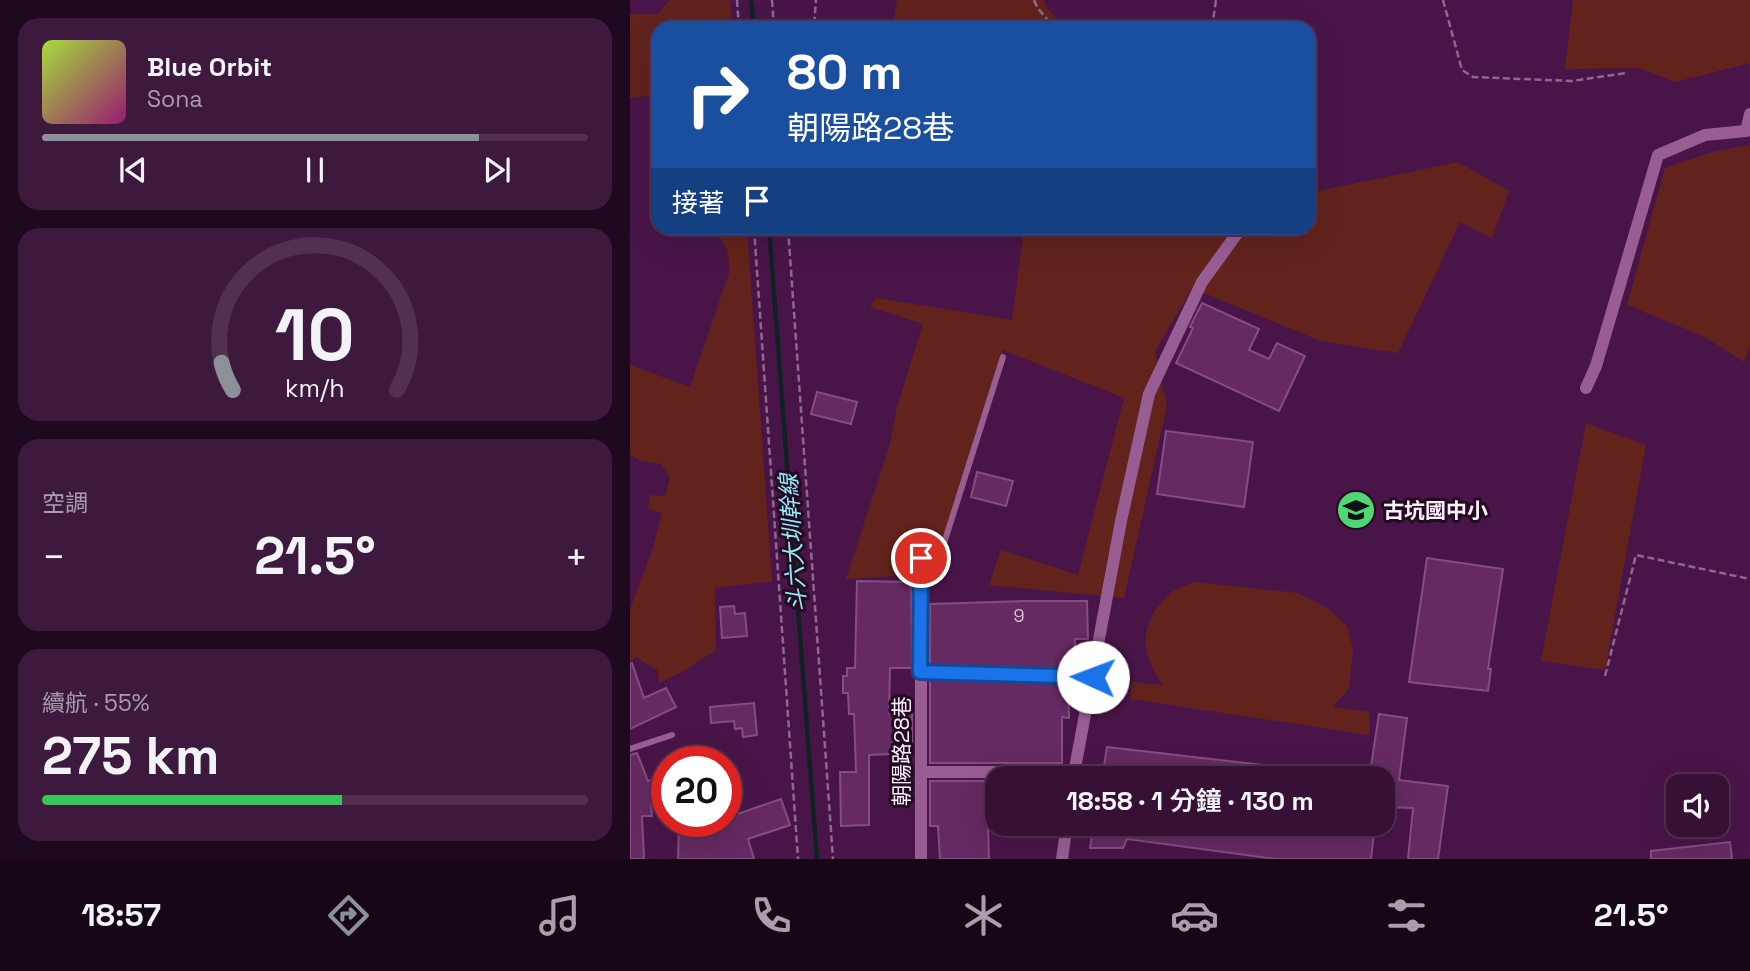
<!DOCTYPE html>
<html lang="zh-TW">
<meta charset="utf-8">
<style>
:root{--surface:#371036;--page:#3e193e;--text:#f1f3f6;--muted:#aa9dad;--line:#513051;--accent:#8c9099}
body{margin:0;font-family:"Space Grotesk","Noto Sans TC",sans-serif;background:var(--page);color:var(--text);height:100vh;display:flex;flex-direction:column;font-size:26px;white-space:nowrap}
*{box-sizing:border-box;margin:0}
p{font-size:23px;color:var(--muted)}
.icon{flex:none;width:38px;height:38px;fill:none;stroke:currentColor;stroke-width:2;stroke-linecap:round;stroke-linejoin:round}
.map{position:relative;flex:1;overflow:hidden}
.sheet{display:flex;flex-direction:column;gap:18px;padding:18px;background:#1e091e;width:630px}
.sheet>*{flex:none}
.banner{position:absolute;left:21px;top:21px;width:665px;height:214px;border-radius:21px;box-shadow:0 7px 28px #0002,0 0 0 2px var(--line);background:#1a4fa0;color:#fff;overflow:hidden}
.controls{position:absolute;left:1036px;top:774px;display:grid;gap:14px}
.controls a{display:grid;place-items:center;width:63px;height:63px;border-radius:14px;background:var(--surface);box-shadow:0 7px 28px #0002,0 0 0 2px var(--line);font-size:35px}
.speed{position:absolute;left:21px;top:746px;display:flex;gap:14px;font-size:35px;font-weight:700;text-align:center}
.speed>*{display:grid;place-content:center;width:91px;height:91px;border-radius:50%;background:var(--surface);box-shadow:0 7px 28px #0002,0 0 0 2px var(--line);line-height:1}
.speed .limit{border:10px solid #d22;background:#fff;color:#111}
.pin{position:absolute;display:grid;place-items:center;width:60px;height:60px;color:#fff;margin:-30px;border:4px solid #fff;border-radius:50%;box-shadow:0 2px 7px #0007}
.me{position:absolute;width:77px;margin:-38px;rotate:272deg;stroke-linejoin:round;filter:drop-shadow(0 0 5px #0008)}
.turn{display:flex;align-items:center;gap:24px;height:147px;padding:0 21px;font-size:32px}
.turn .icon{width:91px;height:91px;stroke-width:2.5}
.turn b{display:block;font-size:49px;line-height:60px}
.then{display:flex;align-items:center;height:66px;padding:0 21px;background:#0003;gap:14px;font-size:26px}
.big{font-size:52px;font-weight:600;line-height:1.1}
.sheet .card{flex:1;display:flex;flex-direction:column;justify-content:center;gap:10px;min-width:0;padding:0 24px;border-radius:21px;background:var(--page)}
.sheet .dial{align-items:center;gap:0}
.dial svg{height:182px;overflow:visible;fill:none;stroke:var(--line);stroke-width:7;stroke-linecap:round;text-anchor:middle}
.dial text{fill:var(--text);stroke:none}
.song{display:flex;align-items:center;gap:21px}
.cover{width:84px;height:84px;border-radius:10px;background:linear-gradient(135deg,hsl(80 70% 55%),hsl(320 70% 35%))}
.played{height:7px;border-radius:4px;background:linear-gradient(90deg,var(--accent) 80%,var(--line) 80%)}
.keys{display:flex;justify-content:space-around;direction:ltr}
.heat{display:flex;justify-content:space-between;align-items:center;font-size:38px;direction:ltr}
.charge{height:10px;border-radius:5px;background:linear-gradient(90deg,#34c759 55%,var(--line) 0)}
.trip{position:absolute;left:355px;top:766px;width:410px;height:70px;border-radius:21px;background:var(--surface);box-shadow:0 7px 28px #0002,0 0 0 2px var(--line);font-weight:600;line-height:70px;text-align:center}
.tab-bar{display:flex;height:112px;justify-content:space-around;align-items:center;background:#160616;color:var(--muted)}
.tab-bar .icon{width:49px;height:49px}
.tab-bar .active{color:var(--accent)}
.tab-bar b{font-size:32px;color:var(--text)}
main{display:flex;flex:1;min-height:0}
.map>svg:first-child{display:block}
.green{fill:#61231c}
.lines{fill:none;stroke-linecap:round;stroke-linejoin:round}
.stream{stroke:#102123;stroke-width:4.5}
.building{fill:#652a62;stroke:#854d82;stroke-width:2}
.path{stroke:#8e698d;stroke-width:2.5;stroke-dasharray:7 3.5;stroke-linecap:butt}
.lane{stroke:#985e94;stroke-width:6}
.street{stroke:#985e94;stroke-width:12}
.route-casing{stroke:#114b97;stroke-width:18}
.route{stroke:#1a73e8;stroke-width:12}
.labels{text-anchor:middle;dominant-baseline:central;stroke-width:6;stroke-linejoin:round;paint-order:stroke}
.number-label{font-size:18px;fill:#d6bed5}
.poi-label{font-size:21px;font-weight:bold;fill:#fceffb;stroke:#230c22;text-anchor:start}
.street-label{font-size:21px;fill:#fceffb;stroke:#230c22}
.water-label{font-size:23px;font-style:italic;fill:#92e9f7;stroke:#230c22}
</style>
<main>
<section class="sheet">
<div class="card">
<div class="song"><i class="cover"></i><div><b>Blue Orbit</b><p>Sona</p></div></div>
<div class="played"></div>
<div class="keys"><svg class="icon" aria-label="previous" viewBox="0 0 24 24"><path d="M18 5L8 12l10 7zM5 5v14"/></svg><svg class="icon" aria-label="pause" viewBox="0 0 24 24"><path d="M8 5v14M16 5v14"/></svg><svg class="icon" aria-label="next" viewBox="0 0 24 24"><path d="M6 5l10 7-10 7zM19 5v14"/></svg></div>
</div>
<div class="card dial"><svg viewBox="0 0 100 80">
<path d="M14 69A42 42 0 1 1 86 69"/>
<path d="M14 69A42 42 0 0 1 9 57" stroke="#8c9099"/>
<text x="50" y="56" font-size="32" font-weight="700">10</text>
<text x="50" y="72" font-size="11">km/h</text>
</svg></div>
<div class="card"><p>空調</p>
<div class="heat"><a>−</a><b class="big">21.5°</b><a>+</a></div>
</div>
<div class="card"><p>續航 · 55%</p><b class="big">275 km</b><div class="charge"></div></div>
</section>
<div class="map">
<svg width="1120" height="859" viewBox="0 0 1120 859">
<rect width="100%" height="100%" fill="#491548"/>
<g class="green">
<polygon points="40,0 100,0 102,28 28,28 28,95 0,98 0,14 28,14"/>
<polygon points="267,0 414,0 415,5 434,28 263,28"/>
<polygon points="943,0 1120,0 1120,63 1045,82 1008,68 935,69"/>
<polygon points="1120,145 1120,346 1114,362 1073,336 997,305 1035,168 1082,152"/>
<polygon points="28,155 28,197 19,193"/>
<polygon points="828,162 879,191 862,238 830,222 768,353 690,341 562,288 525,352 537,406 494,598 359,585 371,550 448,575 494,398 373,350 303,574 216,579 260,444 267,407 293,324 240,307 246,298 382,320 394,228 679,228 679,193"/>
<polygon points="84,228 117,228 142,581 85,588 86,650 52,672 29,683 28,671 6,657 0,662 0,609 23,548 32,513 18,509 20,495 35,496 40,478 31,464 8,460 0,454 0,365 60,387 100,270 97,249"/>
<polygon points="956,423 1016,445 975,670 911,661"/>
<path d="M 564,582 L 668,593 L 699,609 L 717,626 L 723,649 L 719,688 L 703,707 L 739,712 L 740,735 L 500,699 L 502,682 L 533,685 C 508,651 509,619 544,591 C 549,587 558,585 564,582 Z"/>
</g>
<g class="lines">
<g class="stream">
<polyline points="121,0 124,28"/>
<polyline points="139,228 187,859"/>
</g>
</g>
<g class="building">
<polygon points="572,303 629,329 619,350 639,359 647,343 675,356 649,411 546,363 563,328 560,327"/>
<polygon points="187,392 227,402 221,424 181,414"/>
<polygon points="536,431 623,442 614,507 527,494"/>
<polygon points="347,472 383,481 376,506 341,497"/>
<polygon points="797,558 873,569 858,669 861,669 858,691 779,682"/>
<polygon points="227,581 281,582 282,668 260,668 259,713 282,713 282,753 239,755 239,825 211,826 210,772 226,772 224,714 219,714 218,693 213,693 213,676 217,676 217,668 225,668"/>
<polygon points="394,601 457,601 458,639 445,639 445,669 438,669 438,671 300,667 300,604"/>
<polygon points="104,606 105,614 115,613 117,636 92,638 90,607"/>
<polygon points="2,663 14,698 36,688 46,707 0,729 0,664"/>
<polygon points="300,678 438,682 439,718 432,717 432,763 300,763"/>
<polygon points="124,703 127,735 113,737 112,728 105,729 104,721 81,723 80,707"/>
<polygon points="749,714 777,718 769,780 818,786 808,859 778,859 783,808 752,807 752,779 739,779"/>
<polygon points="477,747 685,771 685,779 472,779"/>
<polygon points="7,753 18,781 37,773 37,795 21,802 22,816 12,816 14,859 0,859 0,755"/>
<polygon points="300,781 368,781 368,825 358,825 359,859 310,859 308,826 300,826"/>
<polygon points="151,799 160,825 118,839 124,859 48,859 49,826 61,821 96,821 96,818"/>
<polygon points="464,824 745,824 741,859 646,859 497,839 493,848 460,848"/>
<polygon points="1100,842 1102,859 1021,859 1021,851"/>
</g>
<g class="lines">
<g class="path">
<polyline points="107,0 109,28"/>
<polyline points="142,0 144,28"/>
<polyline points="404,0 407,7 424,28"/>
<polyline points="813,0 832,70 843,77 942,81 996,73"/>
<polyline points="176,28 184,26 186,0"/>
<polyline points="582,28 586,0"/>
<polyline points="124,228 168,859"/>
<polyline points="158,228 203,859"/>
<polyline points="975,676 1006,555 1120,579"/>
</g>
<g class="lane">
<polyline points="291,580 303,578 373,357"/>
<polyline points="291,672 463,677"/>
<polyline points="0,749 42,735"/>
</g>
<g class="street">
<polyline points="956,388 966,366 1028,155 1075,135 1116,131 1120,114"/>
<polyline points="291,772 444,772"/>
<polyline points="443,779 491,521 519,394 572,282 611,228"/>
<polyline points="291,859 291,558"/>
<polyline points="432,859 437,824"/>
</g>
</g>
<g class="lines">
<defs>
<polyline id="route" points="291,558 290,672 463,677"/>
</defs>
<use href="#route" class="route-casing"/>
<use href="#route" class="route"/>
</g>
<defs>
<symbol id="school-disc" viewBox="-11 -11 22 22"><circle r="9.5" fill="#51d674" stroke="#230c22"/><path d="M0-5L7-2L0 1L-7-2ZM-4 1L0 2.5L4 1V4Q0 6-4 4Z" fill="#111"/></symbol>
</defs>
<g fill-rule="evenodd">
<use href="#school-disc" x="704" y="488" width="44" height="44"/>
</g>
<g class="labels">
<g class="number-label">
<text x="389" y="615">9</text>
</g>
<g class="poi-label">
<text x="753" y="510">古坑國中小</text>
</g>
<g class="street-label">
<text transform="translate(271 751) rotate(-90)">朝陽路28巷</text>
</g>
<g class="water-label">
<text transform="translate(163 543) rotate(-94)">斗六大圳幹線</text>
</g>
</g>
</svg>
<div class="controls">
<a><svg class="icon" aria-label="sound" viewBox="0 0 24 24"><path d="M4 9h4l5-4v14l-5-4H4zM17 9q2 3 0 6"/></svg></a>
</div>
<div class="speed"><div class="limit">20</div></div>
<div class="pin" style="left:291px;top:558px;background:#d93025"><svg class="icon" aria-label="arrive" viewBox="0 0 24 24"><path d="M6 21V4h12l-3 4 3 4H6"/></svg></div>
<svg class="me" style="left:463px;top:677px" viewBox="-20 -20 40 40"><circle r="19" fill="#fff"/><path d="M0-13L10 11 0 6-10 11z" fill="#1a73e8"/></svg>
<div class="trip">18:58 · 1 分鐘 · 130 m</div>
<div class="banner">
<div class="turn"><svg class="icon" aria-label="right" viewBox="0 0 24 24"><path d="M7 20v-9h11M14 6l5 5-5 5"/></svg><div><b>80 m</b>朝陽路28巷</div></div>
<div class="then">接著<svg class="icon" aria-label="arrive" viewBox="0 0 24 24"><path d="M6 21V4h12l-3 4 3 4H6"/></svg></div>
</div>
</div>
</main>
<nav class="tab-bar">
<b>18:57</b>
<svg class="icon active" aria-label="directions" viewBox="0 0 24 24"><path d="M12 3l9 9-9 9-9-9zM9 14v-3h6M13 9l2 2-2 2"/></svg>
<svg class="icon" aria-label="music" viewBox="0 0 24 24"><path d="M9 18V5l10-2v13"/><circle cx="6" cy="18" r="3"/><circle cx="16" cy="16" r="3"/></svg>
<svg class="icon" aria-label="phone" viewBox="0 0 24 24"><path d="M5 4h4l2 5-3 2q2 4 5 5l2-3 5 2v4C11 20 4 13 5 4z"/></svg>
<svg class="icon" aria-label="climate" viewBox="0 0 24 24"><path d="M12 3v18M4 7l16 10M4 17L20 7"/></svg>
<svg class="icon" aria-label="car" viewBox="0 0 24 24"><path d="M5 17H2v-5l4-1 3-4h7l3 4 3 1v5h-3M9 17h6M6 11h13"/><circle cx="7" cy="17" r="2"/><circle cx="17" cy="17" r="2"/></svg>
<svg class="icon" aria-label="filters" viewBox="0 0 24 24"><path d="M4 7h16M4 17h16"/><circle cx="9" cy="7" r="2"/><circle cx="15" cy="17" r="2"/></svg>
<b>21.5°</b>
</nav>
